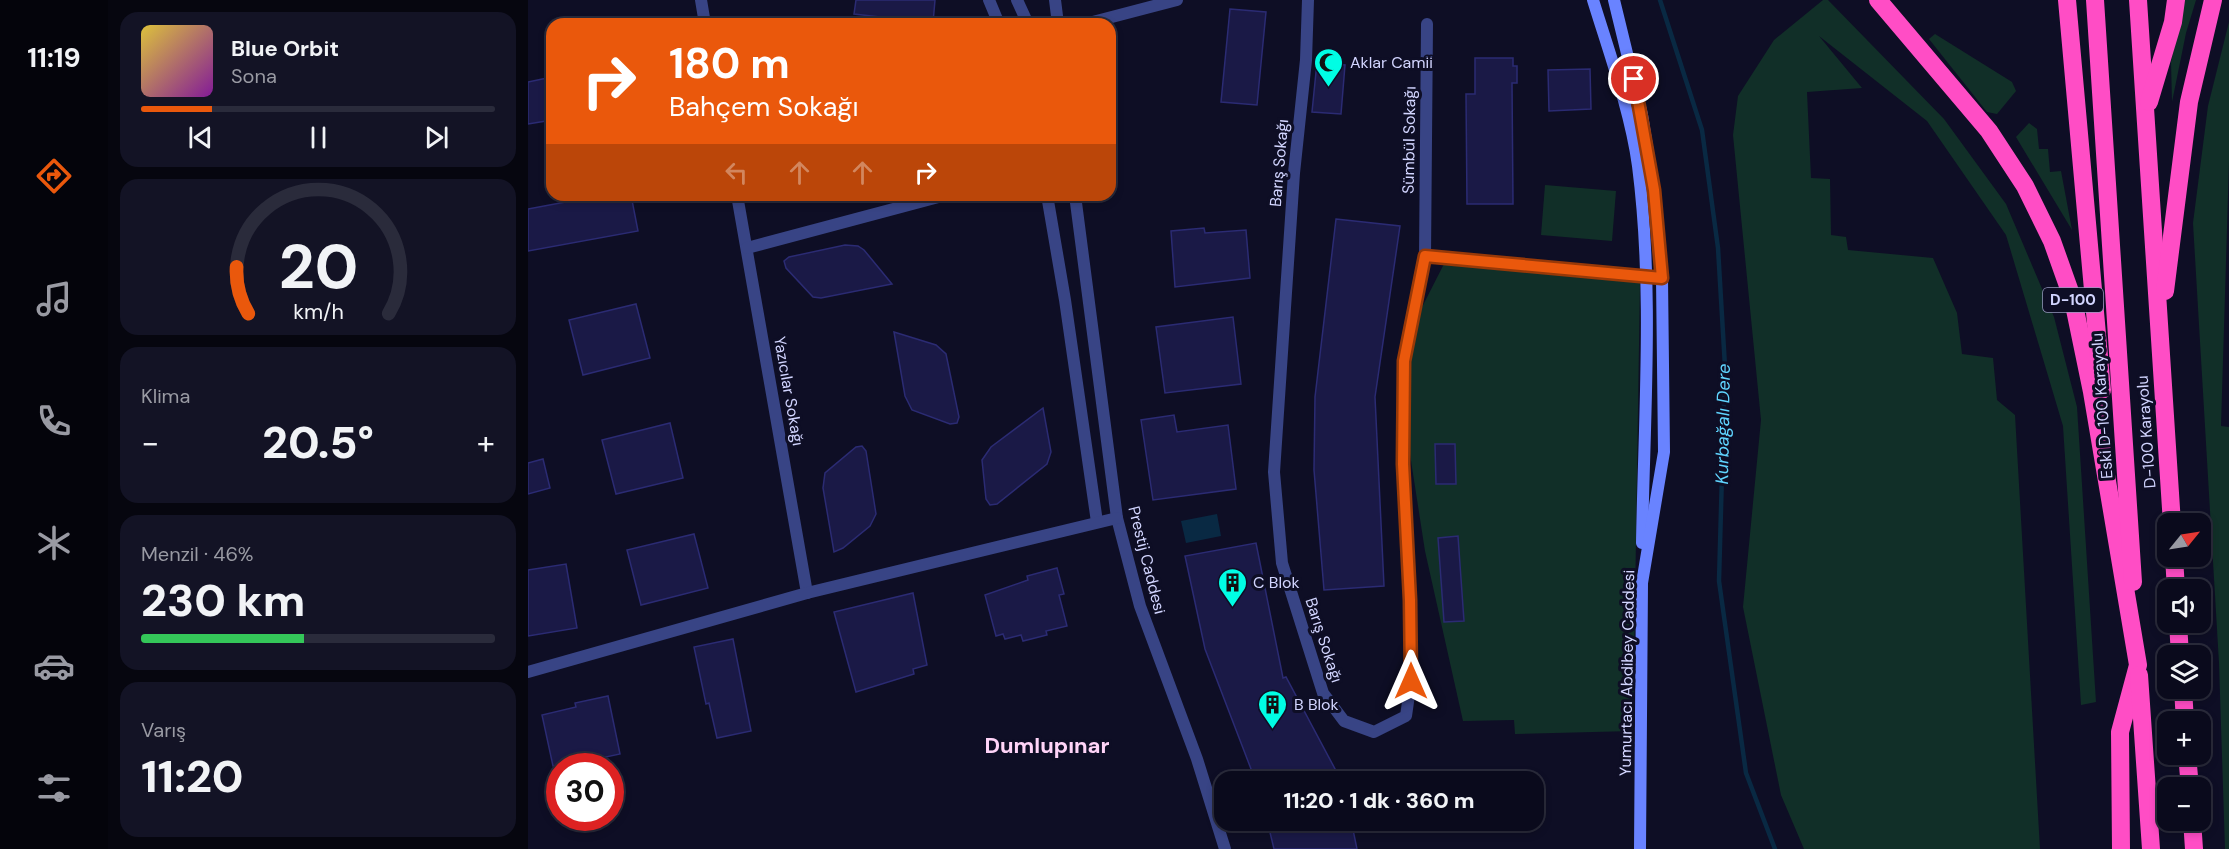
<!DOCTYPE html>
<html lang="tr">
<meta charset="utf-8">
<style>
:root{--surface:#0a0a1c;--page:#131325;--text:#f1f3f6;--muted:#999aa3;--line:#2a2b3b;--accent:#ea580c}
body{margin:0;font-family:"DM Sans",sans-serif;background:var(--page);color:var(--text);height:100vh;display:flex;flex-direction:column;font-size:22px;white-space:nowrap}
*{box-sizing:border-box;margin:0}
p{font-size:20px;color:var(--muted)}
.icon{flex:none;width:33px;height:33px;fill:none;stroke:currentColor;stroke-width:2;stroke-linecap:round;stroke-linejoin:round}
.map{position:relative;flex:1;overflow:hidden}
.panel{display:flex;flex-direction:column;gap:12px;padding:12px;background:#06060f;width:420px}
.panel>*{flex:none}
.banner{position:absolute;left:18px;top:18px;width:570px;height:183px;border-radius:18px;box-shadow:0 3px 9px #0003,0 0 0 2px var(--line);background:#ea580c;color:#fff;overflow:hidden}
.needle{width:39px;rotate:60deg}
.buttons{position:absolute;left:1629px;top:513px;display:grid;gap:12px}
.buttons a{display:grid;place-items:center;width:54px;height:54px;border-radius:12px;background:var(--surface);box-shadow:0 3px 9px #0003,0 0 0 2px var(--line);font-size:30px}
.speed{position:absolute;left:18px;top:753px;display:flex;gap:12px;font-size:30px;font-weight:700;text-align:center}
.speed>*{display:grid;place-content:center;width:78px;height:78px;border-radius:50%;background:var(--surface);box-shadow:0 3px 9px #0003,0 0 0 2px var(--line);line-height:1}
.speed .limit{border:9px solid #d22;background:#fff;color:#111}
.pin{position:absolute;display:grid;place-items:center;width:51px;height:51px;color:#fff;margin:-26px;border:3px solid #fff;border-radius:50%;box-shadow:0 2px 6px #0007}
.me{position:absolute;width:66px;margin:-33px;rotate:0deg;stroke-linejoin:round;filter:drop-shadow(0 0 4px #0008)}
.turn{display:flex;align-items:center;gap:21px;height:126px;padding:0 24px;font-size:27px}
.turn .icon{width:78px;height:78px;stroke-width:2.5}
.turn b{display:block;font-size:42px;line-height:51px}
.lanes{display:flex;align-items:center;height:57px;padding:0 24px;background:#0003;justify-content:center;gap:30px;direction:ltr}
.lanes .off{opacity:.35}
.big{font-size:45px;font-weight:800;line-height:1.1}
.panel .widget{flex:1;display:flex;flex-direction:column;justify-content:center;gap:9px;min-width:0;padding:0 21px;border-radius:18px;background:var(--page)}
.panel .dial{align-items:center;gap:0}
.dial svg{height:156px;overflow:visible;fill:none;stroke:var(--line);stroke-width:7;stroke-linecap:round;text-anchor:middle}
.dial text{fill:var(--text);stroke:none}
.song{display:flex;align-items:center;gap:18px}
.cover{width:72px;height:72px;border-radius:9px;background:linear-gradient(135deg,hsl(50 70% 55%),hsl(290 70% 35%))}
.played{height:6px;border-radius:3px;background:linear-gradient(90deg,var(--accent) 20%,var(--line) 20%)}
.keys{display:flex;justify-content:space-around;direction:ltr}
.heat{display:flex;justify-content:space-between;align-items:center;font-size:33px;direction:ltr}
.charge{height:9px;border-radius:4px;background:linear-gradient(90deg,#34c759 46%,var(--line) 0)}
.trip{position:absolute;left:686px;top:771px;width:330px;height:60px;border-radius:18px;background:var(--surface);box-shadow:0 3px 9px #0003,0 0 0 2px var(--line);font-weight:800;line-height:60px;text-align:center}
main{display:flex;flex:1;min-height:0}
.tab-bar{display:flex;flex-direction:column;width:108px;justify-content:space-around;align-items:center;background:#04040b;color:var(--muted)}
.tab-bar .icon{width:42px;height:42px}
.tab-bar .selected{color:var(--accent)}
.tab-bar b{font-size:27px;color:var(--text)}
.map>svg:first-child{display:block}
.green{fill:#112f28}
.water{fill:#092943}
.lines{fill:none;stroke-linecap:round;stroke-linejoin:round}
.stream{stroke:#092943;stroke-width:4.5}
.building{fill:#1a1946;stroke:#2b2b73;stroke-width:1.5}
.street{stroke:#384485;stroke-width:12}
.secondary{stroke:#6983ff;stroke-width:12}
.highway{stroke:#ff4dc5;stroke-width:18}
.route-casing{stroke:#983908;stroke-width:15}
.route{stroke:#ea580c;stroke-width:10}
.labels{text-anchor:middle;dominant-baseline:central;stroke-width:6;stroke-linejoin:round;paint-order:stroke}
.shield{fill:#0e0e25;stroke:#9799be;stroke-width:1.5}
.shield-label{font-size:15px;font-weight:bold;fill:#d2d5ff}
.poi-label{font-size:16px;fill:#d2d5ff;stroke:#0e0e25;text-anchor:start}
.street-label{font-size:16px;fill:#d2d5ff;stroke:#0e0e25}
.water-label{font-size:18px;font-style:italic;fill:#60d5ff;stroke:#0e0e25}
.district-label{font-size:22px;font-weight:bold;fill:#ffd4f8;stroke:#0e0e25}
</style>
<main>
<nav class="tab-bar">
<b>11:19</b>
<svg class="icon selected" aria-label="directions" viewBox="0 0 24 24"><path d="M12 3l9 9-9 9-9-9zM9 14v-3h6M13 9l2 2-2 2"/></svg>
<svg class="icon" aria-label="music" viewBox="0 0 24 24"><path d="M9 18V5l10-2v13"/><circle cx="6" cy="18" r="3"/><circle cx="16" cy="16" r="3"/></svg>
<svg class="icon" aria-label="phone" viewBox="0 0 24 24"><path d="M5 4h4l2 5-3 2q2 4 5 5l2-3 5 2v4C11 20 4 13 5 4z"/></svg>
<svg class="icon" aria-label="climate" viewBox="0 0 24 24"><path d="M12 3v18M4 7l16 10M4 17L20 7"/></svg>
<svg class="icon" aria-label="car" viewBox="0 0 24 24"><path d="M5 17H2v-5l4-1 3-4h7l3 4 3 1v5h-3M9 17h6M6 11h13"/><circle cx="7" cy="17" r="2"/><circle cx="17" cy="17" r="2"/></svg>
<svg class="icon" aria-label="filters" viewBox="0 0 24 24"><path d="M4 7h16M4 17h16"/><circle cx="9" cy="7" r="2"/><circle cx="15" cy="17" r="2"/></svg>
</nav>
<section class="panel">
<div class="widget">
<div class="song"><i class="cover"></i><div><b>Blue Orbit</b><p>Sona</p></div></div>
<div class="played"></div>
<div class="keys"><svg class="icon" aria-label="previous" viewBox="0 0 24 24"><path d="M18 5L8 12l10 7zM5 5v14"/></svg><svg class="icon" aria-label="pause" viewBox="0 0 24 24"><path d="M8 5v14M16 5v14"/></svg><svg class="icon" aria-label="next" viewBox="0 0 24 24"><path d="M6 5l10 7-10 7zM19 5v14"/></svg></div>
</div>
<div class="widget dial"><svg viewBox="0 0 100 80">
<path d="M14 69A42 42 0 1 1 86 69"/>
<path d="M14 69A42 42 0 0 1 8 45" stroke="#ea580c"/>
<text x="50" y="56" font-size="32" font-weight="700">20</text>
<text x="50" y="72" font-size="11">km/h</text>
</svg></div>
<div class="widget"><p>Klima</p>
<div class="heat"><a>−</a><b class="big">20.5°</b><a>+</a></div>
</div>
<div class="widget"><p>Menzil · 46%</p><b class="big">230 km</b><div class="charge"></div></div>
<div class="widget"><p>Varış</p><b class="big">11:20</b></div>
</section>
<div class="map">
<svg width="1701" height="849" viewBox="0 0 1701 849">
<rect width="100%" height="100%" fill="#0e0e25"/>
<g class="green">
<polygon points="1295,0 1300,0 1416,119 1478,204 1526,317 1549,407 1568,702 1553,705 1535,426 1478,235 1399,121 1291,36 1334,88 1279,92 1283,178 1302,179 1303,235 1318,237 1320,250 1405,258 1429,313 1434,354 1465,358 1469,400 1487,415 1512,849 1276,849 1253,795 1215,607 1233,420 1205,135 1210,96 1246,40"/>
<polygon points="1657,0 1668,0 1658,33 1644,102 1643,62"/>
<polygon points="1701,22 1701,162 1693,426 1701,427 1701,849 1697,849 1691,663 1665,223 1680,106"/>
<polygon points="1407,34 1484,82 1488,91 1469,114 1459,112 1401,39"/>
<polygon points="1501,123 1509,129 1511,149 1520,149 1522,172 1533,171 1544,230 1488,137"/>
<polygon points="1017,185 1088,191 1084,241 1013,235"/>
<polygon points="919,258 1112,281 1105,731 987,734 986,720 935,721 897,551 875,409 890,315"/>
</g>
<polygon class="water" points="689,514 693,536 658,543 653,521"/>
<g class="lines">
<polyline class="stream" points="1132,0 1174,130 1190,248 1197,367 1191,581 1218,773 1247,849"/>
</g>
<g class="building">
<polygon points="328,0 407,0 405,23 326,14"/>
<polygon points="702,9 738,12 729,105 693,102"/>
<polygon points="947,58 985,58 985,66 989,66 989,83 984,83 985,204 939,204 938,94 947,94"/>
<polygon points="789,62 817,65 813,114 784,112"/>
<polygon points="1062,69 1063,109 1021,111 1020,70"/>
<polygon points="24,77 24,120 0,124 0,82"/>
<polygon points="75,195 103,195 110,231 0,251 0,209"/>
<polygon points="808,219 872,226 847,397 856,586 796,590 786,470 787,397"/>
<polygon points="676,228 677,233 718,230 722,278 647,287 643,231"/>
<polygon points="317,245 330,246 336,250 364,284 293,298 285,297 258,268 256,261 261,257"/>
<polygon points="108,304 122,358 55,375 41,320"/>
<polygon points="705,317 713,384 637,393 628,327"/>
<polygon points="366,332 408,345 418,354 431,417 429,423 422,424 384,410 377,396"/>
<polygon points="515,408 523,452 519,464 469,504 462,505 458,499 454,460 463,447"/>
<polygon points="646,415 649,432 700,425 708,489 625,500 613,420"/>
<polygon points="142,423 155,478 88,494 74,440"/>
<polygon points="907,444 927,444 928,484 908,484"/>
<polygon points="334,446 338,451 348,514 342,526 315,548 306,552 295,488 297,473 328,447"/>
<polygon points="15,459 22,488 0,494 0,463"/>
<polygon points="166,534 180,588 113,605 99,550"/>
<polygon points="930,536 936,621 916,622 910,538"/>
<polygon points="728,543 755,678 758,677 814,782 728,782 677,649 657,556"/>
<polygon points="38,564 49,628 0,636 0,570"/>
<polygon points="529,568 536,594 531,595 539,626 518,631 519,635 495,641 493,635 477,639 475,634 468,636 457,595 500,580 499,576"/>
<polygon points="385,593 399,665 385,669 386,674 328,692 306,612"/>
<polygon points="205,639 223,731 189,738 181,703 178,704 166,647"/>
<polygon points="80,696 92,754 59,761 60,766 25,766 14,715 48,707 47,703"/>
<polygon points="739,820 823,820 829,849 746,849"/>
</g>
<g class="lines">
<g class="street">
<polyline points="173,0 177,24"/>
<polyline points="461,0 471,24"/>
<polyline points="489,0 500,24"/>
<polyline points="527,0 530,24"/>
<polyline points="780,0 778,60 766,173 746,472 754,563 795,693 816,721 846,732 878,716 883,681 882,600 875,464 876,361 897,256 899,24"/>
<polyline points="557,24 649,0"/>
<polyline points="209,195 279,593"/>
<polyline points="519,195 537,300 569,522"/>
<polyline points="547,195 589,518 612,606 669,759 697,849"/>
<polyline points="219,248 418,195"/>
<polyline points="897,256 1134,278"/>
<polyline points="0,672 279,593 589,518"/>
</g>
<g class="secondary">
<path d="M 1065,0 C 1081,52 1103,113 1110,166 C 1126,291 1116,418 1114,543"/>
<polyline points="1086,0 1114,115 1126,190 1134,278 1136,452 1114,583 1112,849"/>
</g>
<g class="highway">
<polyline points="1350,0 1461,131 1497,186 1524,241 1545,300 1564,392 1610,665 1592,732 1593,849"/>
<polyline points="1539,0 1574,390"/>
<polyline points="1567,0 1605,582"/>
<polyline points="1610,0 1644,524"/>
<polyline points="1621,102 1645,22 1648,0"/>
<polyline points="1637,291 1661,102 1685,0"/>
<polyline points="1646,556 1648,590"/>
<polyline points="1650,622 1652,656"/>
<polyline points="1611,675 1623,849"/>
<polyline points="1655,688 1657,722"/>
<polyline points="1659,754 1662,788"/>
<polyline points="1664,820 1666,849"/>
</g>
</g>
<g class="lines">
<defs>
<polyline id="route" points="883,681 882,600 875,464 876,361 897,256 1134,278 1126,190 1106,79"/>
</defs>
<use href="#route" class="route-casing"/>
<use href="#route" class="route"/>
</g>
<defs>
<symbol id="mosque-pin" viewBox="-11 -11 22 30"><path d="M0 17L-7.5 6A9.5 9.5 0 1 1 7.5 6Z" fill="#00fde4" stroke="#0e0e25"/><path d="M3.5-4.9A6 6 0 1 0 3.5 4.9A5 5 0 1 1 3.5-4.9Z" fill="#111"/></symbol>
<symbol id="building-pin" viewBox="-11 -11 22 30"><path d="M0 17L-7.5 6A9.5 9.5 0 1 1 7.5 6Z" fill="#00fde4" stroke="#0e0e25"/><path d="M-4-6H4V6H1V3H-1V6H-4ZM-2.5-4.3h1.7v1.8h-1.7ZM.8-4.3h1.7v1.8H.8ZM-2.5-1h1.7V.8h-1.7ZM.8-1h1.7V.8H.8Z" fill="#111"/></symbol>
</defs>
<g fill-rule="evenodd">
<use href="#mosque-pin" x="784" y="46" width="33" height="45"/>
<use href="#building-pin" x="688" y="566" width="33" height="45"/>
<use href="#building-pin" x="728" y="688" width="33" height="45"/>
</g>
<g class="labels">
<rect class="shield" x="1515" y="288" width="60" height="24" rx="4.5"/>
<g class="shield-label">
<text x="1545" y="300">D-100</text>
</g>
<g class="poi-label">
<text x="822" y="62">Aklar Camii</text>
<text x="725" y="582">C Blok</text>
<text x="766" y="704">B Blok</text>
</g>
<g class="street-label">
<text transform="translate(881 140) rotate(-89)">Sümbül Sokağı</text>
<text transform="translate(751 163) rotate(-85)">Barış Sokağı</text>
<text transform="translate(261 391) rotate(80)">Yazıcılar Sokağı</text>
<text transform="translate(1574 406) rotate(-94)">Eski D-100 Karayolu</text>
<text transform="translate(1618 432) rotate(-94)">D-100 Karayolu</text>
<text transform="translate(619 560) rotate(76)">Prestij Caddesi</text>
<text transform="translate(796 640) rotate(72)">Barış Sokağı</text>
<text transform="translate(1099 673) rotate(-89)">Yumurtacı Abdibey Caddesi</text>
</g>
<g class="water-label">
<text transform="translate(1195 424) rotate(-89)">Kurbağalı Dere</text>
</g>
<g class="district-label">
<text x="519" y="745">Dumlupınar</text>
</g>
</g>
</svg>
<div class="buttons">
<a><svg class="needle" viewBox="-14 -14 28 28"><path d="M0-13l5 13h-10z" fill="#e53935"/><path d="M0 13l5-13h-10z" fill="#999aa3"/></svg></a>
<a><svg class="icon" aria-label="sound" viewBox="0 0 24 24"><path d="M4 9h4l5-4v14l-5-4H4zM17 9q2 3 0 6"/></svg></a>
<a><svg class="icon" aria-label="layers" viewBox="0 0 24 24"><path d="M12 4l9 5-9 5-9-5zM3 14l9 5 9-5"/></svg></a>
<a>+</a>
<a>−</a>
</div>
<div class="speed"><div class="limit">30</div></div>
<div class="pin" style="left:1106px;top:79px;background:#d93025"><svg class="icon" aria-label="arrive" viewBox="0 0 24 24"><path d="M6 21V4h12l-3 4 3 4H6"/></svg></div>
<svg class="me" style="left:883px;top:681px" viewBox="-20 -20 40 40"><path d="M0-17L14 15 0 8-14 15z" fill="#ea580c" stroke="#fff" stroke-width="4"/></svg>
<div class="trip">11:20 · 1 dk · 360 m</div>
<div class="banner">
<div class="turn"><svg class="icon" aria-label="right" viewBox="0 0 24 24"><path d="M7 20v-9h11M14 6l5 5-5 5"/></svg><div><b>180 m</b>Bahçem Sokağı</div></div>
<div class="lanes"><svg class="icon off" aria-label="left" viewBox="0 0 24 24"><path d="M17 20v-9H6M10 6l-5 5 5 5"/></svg><svg class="icon off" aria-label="ahead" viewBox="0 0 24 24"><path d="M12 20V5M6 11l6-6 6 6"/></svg><svg class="icon off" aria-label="ahead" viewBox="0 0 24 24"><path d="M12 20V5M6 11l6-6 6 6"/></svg><svg class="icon" aria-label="right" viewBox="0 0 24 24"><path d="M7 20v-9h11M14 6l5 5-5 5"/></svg></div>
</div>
</div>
</main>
